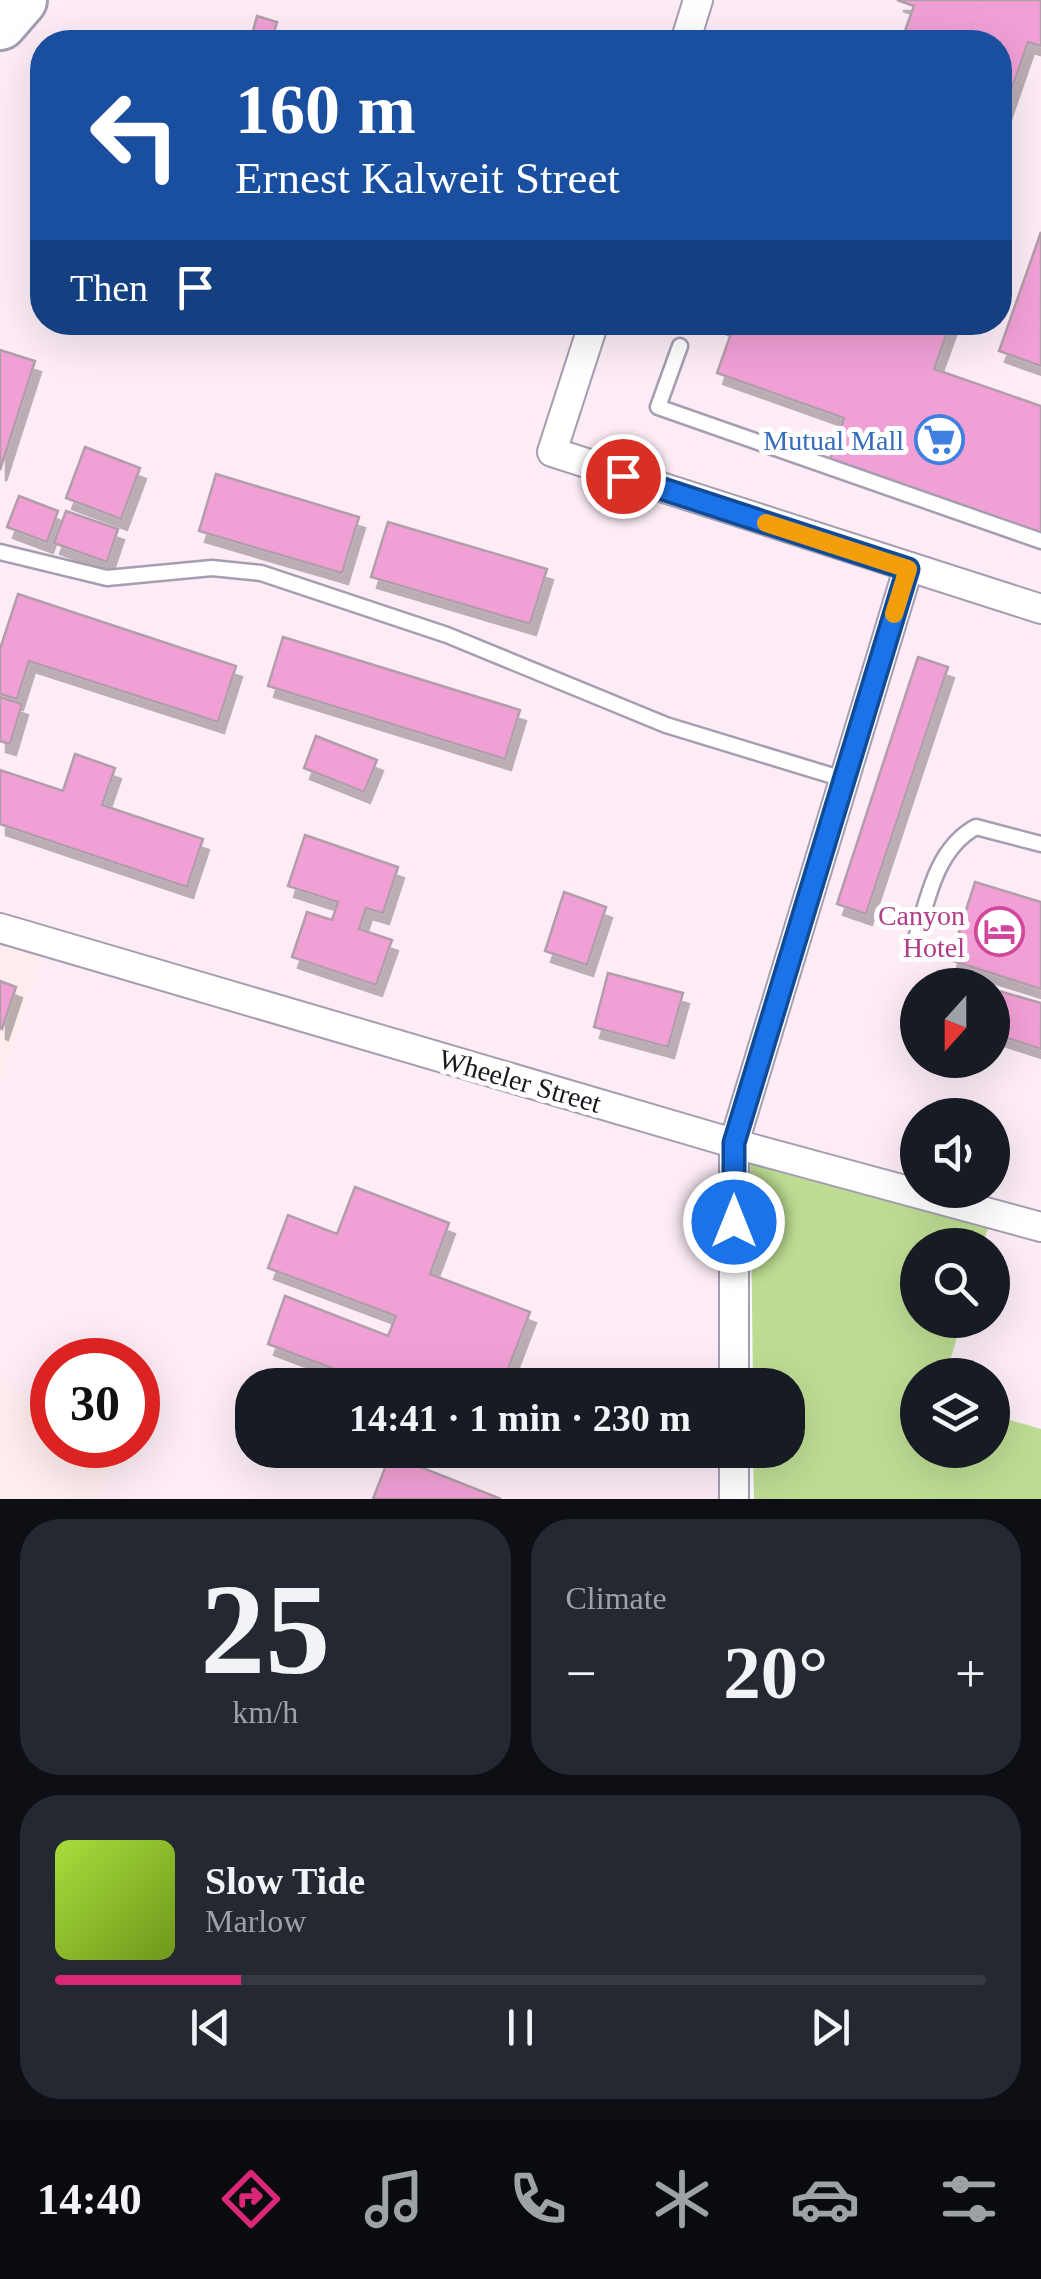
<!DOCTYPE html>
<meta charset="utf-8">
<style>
:root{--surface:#171b24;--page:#242831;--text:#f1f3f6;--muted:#9ea1a6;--line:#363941;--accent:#db2777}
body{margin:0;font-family:Georgia,serif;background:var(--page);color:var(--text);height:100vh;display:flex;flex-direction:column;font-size:38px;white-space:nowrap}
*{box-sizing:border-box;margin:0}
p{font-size:32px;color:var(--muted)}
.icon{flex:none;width:55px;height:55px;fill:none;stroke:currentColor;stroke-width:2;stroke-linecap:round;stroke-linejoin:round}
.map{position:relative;height:1499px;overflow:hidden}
.sheet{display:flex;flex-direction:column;gap:20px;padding:20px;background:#0d0f14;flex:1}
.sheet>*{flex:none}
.hud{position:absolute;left:30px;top:30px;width:982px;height:305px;border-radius:40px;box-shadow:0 10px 40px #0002;background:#1a4fa0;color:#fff;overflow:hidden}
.needle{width:65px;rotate:201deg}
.fabs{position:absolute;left:900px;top:968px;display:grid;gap:20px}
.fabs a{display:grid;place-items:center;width:110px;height:110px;border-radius:50%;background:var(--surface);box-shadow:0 10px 40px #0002;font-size:50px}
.speed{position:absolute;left:30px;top:1338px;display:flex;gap:20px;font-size:50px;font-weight:700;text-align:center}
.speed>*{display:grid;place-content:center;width:130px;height:130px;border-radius:50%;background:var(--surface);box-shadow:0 10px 40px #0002;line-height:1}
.speed .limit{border:15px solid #d22;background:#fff;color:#111}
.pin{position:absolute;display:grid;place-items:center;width:85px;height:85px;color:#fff;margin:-42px;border:5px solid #fff;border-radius:50%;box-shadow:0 2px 10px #0007}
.me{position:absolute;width:110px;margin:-55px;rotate:0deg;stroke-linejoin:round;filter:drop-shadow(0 0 8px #0008)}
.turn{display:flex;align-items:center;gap:35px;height:210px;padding:0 40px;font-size:45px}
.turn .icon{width:130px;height:130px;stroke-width:2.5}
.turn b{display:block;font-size:70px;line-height:85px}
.then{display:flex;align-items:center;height:95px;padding:0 40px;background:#0003;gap:20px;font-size:38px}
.big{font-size:75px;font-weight:700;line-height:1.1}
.sheet .tile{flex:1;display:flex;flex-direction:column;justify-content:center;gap:15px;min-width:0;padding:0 35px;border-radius:40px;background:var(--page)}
.sheet .dial{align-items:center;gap:0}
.dial b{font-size:130px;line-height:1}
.song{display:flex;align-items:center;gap:30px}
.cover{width:120px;height:120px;border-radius:15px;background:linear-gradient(135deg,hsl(80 70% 55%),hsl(80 70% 35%))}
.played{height:10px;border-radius:5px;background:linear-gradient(90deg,var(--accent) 20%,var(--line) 20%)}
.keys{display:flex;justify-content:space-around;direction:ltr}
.heat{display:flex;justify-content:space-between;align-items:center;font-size:55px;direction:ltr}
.sheet .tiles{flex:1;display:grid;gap:20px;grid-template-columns:1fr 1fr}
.tile:last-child{grid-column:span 2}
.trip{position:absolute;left:235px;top:1368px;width:570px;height:100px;border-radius:40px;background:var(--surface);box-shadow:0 10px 40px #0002;font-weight:700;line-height:100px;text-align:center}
.tabs{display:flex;height:160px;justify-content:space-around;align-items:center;background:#090b0e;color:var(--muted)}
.tabs .icon{width:70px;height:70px}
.tabs .current{color:var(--accent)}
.tabs b{font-size:45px;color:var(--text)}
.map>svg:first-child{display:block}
.commercial{fill:#fdecf6;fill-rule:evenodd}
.education{fill:#feedec}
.green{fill:#bedd93}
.building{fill:#f1a0d6;stroke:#b19eaa;stroke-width:2.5;filter:url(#shadow)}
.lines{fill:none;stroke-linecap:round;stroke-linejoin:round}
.lane-casing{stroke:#a59eb1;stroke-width:19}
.street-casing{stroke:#a59eb1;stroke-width:32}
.highway-casing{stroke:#a59eb1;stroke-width:58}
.lane{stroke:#fff;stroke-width:14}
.street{stroke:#fff;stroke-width:28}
.highway{stroke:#fff;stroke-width:52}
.route-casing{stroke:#114b97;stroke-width:25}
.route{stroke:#1a73e8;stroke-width:18}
.slow{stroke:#f59e0b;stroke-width:18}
.labels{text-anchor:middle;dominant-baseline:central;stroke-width:10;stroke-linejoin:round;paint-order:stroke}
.shop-label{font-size:28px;fill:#366cbe;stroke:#fff;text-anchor:end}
.hotel-label{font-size:28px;fill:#b23c85;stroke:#fff;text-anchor:end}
.street-label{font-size:28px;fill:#1b1920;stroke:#fff}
</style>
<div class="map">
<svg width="1041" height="1499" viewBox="0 0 1041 1499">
<defs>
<filter id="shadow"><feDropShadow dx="6" dy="11" stdDeviation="0" flood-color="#0004"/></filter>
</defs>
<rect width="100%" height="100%" fill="#fcfbff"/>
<path class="commercial" d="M 20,0 L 1041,0 L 1041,1429 L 993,1415 L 992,1375 L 946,1375 L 962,1320 L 992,1320 L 992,1245 L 983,1245 L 992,1214 L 735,1143 L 734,1385 L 252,1385 L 252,1450 L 734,1450 L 734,1499 L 95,1499 L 117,1459 L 97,1445 L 138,1445 L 138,1360 L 52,1360 L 52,1415 L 0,1380 L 0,1087 L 46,942 L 0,928 L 0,23 ZM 42,42 L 1000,42 L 1000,322 L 42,322 ZM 918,985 L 992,985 L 992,1060 L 918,1060 ZM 918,1115 L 992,1115 L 992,1190 L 918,1190 Z"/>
<g class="education">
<polygon points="0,928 46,941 0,1087"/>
<polygon points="0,1380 52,1415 52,1445 97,1445 118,1459 95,1499 0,1499"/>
</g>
<polygon class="green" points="750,1148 992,1214 983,1245 918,1245 918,1320 962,1320 946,1375 918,1375 918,1450 992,1450 993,1415 1041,1429 1041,1499 754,1499 753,1450 788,1450 788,1385 753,1385"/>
<g class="building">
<polygon points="897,0 1041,0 1041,46 1028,42 1000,123 1000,42 901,42 914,6"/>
<polygon points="257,16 277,22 271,42 250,42"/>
<polygon points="1041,232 1041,366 999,351"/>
<polygon points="717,322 951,322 934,369 1041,406 1041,536 829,462 844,418 717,373 733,328"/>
<polygon points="0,350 35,361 0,470"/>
<polygon points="85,447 140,468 121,519 66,498"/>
<polygon points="216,474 359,517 342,573 199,531"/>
<polygon points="19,496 58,511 47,542 7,527"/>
<polygon points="66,511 118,529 107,562 54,543"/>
<polygon points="388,522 547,569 530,624 371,577"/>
<polygon points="18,594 236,666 218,722 29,661 17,699 0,694 0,649"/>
<polygon points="283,637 520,710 505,759 268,686"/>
<polygon points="918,657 948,667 866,914 837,904"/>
<polygon points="0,697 22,704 10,744 0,741"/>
<polygon points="316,736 377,760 364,792 304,768"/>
<polygon points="75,754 115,768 102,805 203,839 187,887 0,824 0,770 63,791"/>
<polygon points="305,835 398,867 383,913 366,908 359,929 392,940 376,985 292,957 307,912 332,920 338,902 288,886"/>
<polygon points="975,882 1041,902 1041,989 950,960"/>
<polygon points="564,892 606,907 587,965 545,951"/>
<polygon points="608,973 683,993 668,1047 594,1027"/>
<polygon points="0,981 16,987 2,1029 0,1028"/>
<polygon points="992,989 1041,1003 1041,1049 992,1033"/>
<polygon points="355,1187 449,1223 430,1274 530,1312 502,1385 376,1385 268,1344 285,1296 388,1336 396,1316 268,1268 288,1215 337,1234"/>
<polygon points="390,1455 501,1499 373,1499"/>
</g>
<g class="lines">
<defs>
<g id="lane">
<polyline points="680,346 658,407 1041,541"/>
<polyline points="0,552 107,578 212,568 261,573 447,635 666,725 843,779"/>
<path d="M 912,952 C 926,908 933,850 976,827 L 1041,844"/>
</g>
<g id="street">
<polyline points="685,42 698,0"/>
<polyline points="594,322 552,452 1041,609"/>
<polyline points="0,928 750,1148 1041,1227"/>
<polyline points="734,1385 734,1143 908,569"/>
<polyline points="734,1450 734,1499"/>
</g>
<polyline id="highway" points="0,23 20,0"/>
</defs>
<use href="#lane" class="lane-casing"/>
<use href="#street" class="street-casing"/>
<use href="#highway" class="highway-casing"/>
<use href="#lane" class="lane"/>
<use href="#street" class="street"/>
<use href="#highway" class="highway"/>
</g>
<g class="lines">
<defs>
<polyline id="route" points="623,476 908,569 734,1143 734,1222"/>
</defs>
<use href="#route" class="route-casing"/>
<use href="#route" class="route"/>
<polyline class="slow" points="766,523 908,569 894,614"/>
</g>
<defs>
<symbol id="supermarket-ring" viewBox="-11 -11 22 22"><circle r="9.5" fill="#fff" stroke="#3f7fe0" stroke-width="1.5"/><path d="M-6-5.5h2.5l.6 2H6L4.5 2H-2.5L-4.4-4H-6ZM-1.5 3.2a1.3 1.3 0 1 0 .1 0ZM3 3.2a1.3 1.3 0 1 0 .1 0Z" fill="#3f7fe0"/></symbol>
<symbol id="hotel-ring" viewBox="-11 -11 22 22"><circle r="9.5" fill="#fff" stroke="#d1479c" stroke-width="1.5"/><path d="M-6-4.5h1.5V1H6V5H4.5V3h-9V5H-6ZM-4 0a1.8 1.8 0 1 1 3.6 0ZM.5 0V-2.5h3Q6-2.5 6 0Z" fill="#d1479c"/></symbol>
</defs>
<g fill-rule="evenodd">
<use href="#supermarket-ring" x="912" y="412" width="55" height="55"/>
<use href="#hotel-ring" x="972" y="904" width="55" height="55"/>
</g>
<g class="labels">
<g class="shop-label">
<text x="904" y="440">Mutual Mall</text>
</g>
<g class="hotel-label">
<text x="965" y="915">Canyon<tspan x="965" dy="32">Hotel</tspan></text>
</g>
<g class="street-label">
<text transform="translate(520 1081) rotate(16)">Wheeler Street</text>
</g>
</g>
</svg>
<div class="fabs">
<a><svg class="needle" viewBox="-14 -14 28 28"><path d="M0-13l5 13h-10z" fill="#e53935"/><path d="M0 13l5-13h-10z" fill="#9ea1a6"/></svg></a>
<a><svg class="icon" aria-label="sound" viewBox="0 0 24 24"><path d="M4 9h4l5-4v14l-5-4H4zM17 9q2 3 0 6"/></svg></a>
<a><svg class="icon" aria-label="search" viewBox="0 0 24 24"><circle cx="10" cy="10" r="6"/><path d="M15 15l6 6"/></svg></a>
<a><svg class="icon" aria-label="layers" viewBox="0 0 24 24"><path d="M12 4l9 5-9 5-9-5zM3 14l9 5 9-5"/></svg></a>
</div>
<div class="speed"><div class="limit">30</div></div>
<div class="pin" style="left:623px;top:476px;background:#d93025"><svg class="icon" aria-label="arrive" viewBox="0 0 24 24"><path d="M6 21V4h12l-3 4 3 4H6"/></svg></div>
<svg class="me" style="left:734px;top:1222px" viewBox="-20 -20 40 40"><circle r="17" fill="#1a73e8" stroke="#fff" stroke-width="3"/><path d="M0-11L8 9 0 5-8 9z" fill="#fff"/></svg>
<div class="trip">14:41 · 1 min · 230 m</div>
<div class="hud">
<div class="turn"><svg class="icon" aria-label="left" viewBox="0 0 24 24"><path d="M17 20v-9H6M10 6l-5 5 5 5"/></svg><div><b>160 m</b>Ernest Kalweit Street</div></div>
<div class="then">Then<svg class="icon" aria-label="arrive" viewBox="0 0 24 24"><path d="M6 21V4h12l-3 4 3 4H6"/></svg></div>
</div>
</div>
<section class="sheet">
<div class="tiles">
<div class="tile dial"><b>25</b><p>km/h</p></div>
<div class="tile"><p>Climate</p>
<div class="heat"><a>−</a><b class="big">20°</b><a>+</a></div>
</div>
<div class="tile">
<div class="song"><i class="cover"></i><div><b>Slow Tide</b><p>Marlow</p></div></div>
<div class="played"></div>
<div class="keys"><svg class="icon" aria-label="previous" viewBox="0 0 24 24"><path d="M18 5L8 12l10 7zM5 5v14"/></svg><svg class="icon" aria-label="pause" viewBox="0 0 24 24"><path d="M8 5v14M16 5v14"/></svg><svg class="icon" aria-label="next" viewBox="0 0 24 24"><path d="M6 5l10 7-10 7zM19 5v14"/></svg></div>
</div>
</div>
</section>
<nav class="tabs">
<b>14:40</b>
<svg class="icon current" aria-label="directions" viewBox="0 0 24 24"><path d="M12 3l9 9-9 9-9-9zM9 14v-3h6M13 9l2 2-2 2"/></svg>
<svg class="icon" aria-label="music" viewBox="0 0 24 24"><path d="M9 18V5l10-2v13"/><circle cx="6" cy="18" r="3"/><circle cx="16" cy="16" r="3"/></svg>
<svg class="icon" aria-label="phone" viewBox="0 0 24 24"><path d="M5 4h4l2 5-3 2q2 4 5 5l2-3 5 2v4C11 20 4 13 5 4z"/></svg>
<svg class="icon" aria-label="climate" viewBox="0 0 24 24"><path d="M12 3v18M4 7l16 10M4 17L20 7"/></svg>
<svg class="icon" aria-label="car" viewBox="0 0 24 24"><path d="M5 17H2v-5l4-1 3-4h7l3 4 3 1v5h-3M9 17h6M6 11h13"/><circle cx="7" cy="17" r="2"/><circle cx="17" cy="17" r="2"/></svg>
<svg class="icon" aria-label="filters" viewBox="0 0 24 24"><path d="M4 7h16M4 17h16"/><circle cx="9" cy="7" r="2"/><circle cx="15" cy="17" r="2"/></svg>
</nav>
